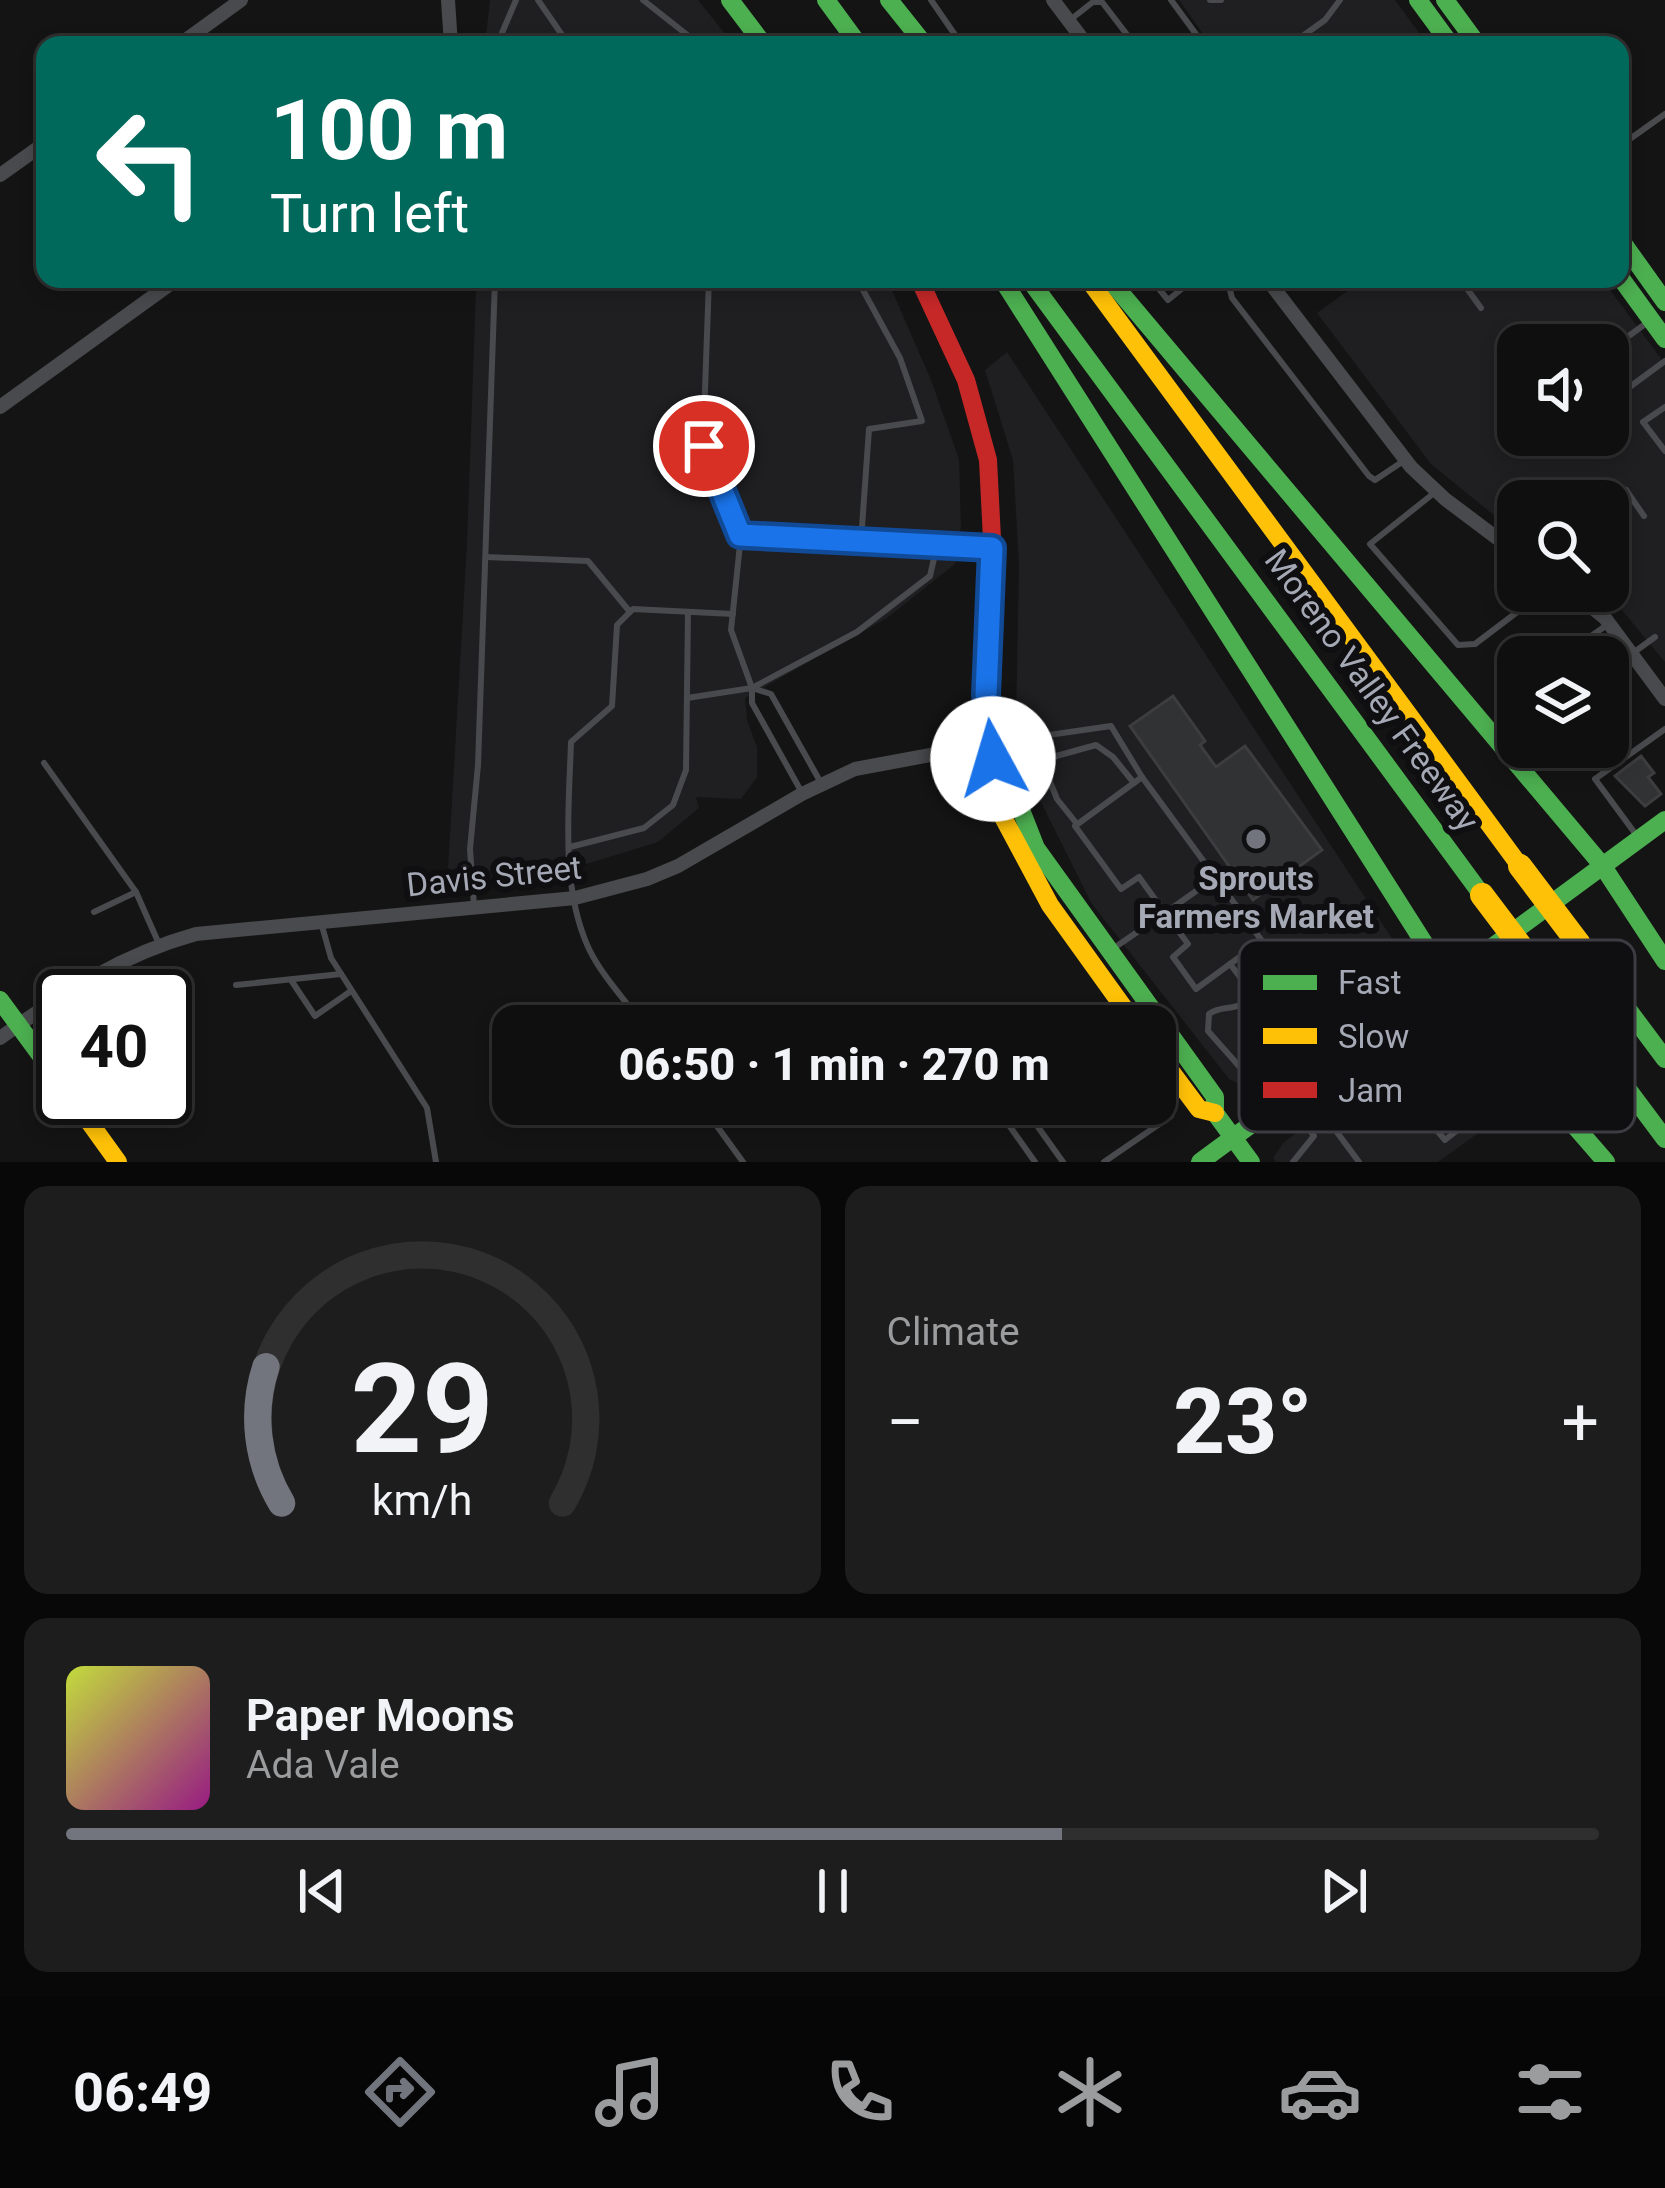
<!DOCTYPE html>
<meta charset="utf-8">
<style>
:root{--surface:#0f0f0f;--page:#1d1d1d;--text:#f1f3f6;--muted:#9b9c9e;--line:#2f2f2f;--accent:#72757d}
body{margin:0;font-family:Roboto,sans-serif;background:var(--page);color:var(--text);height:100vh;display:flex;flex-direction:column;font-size:45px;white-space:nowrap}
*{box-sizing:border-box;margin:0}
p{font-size:39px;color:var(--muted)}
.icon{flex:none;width:66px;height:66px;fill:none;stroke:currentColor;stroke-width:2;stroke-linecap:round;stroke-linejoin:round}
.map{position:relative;height:1162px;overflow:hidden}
.sheet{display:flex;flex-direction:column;gap:24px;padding:24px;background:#080808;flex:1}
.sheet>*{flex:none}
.top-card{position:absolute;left:36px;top:36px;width:1593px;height:252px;border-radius:24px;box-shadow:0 6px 18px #0003,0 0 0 3px var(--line);background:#00695c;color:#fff;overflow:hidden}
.tools{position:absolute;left:1497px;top:324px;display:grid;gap:24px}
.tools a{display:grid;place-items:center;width:132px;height:132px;border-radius:24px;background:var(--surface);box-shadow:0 6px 18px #0003,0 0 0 3px var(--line);font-size:60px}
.speed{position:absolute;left:36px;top:969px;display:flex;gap:24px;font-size:60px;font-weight:700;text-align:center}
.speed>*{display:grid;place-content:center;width:156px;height:156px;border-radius:50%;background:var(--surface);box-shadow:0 6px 18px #0003,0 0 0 3px var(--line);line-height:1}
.speed .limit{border:6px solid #111;border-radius:18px;background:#fff;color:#111}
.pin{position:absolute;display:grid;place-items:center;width:102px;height:102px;color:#fff;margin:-51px;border:6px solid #fff;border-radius:50%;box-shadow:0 3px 12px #0007}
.me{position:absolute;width:132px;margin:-66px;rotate:354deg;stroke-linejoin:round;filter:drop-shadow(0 0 9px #0008)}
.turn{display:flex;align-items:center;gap:42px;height:252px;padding:0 36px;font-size:54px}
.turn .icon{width:156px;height:156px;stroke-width:2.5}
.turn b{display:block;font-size:84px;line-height:102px}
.big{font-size:90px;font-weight:800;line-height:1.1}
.sheet .widget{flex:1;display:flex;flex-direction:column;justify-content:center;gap:18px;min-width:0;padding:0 42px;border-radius:24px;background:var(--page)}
.sheet .dial{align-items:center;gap:0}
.dial svg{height:312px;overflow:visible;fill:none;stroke:var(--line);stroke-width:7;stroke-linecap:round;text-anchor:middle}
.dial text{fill:var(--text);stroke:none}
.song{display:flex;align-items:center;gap:36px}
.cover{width:144px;height:144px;border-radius:18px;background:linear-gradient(135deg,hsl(70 70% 55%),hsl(310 70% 35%))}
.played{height:12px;border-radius:6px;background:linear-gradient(90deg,var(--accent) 65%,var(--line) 65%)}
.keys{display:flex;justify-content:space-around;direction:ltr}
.heat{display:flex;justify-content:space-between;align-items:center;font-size:66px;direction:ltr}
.sheet .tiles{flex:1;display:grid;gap:24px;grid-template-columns:1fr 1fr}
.widget:last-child{grid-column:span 2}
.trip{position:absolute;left:492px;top:1005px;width:684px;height:120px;border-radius:24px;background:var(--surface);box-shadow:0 6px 18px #0003,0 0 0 3px var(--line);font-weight:800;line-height:120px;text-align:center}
.menu{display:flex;height:192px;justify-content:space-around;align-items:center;background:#060606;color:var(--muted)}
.menu .icon{width:84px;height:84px}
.menu .current{color:var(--accent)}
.menu b{font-size:54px;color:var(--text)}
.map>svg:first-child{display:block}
.built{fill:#1f1e21;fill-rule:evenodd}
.building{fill:#313234;stroke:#3d3d40;stroke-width:3}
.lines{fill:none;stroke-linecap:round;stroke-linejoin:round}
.lane{stroke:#494a4d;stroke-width:6}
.street{stroke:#494a4d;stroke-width:14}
.fast{stroke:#4caf50;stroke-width:18}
.slow{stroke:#ffc107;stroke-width:18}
.jam{stroke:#c62828;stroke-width:18}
.slow-bridge{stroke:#ffc107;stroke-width:24}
.route-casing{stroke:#114b97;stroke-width:30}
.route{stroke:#1a73e8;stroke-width:21}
.poi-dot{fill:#72757d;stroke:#0f0e10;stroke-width:4.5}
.labels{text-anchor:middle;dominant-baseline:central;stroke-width:12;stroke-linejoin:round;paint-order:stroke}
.street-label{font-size:33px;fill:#a5a9b5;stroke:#0f0e10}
.poi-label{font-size:33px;font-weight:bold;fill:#a5a9b5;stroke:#0f0e10}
.key{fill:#0f0e10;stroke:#3c3c42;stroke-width:3}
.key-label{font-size:33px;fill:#a5a9b5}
</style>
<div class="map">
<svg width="1665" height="1162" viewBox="0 0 1665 1162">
<rect width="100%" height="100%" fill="#141414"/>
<g class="built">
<polygon points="490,0 698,0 734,45 485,45"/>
<polygon points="1179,0 1395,0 1428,45 1211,45"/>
<polygon points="469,279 887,279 931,380 959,459 961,526 955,564 887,618 745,698 747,720 757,747 757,777 741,799 696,797 699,808 658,842 593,862 547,874 447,886 467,544 476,288"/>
<path d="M 1364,279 L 1602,279 L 1665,364 L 1665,662 L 1606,591 L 1608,501 L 1518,501 L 1518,535 L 1431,464 L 1317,313 ZM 1518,345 L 1608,345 L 1608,435 L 1518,435 Z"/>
<polygon points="1007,352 1414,972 1248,1088 1229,1079 1092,904 1029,778 1016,723 1019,565 1013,460 985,370"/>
<polygon points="1451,1023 1472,1039 1523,1101 1438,1162 1276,1162 1273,1158 1284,1142"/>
</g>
<g class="building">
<polygon points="1173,696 1205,741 1200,745 1216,767 1245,746 1322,850 1253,900 1130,726"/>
<polygon points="1641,756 1654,773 1648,777 1661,794 1645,806 1615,776"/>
</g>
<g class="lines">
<g class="lane">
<polyline points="538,0 569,45"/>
<polyline points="643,0 700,45"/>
<polyline points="931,0 962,45"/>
<polyline points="1171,0 1204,45"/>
<polyline points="1210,0 1221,0"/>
<polyline points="1070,20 1093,2 1102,2 1135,45"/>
<polyline points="501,45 502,33 516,0"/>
<polyline points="1290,45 1325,20 1340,0"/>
<polyline points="1567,45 1568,39"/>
<polyline points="1620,84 1628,78"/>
<polyline points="1620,146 1665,114"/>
<polyline points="592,279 682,288"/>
<polyline points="709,279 703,445 741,535 989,548"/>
<polyline points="857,279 900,358 922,421 869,429 861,541"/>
<polyline points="1151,279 1168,300 1194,279"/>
<polyline points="1239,279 1230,290 1232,298 1369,476 1375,480 1405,460"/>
<polyline points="1460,279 1481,308"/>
<polyline points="1608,351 1648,322"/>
<polyline points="1665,407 1643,422 1665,451"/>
<polyline points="1608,410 1612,400 1665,361"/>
<polyline points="1507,425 1518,416"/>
<polyline points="1558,453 1582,435"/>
<polyline points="1626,490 1644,516"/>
<polyline points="1434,493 1370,544 1458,645 1475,644 1545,591"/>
<polyline points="741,535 731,630 752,688 752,703 801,791"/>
<polyline points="486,557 588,561 630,612"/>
<polyline points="1633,653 1655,637"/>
<polyline points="1561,657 1607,625"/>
<polyline points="1608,659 1624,647"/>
<polyline points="752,688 771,694 821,783"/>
<polyline points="687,698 752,688 857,632 930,576 937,545"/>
<polyline points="1500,699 1518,687"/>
<polyline points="994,743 1111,726 1142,777 1075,826 1121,889 1139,877 1165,913 1111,950"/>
<polyline points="44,763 136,892 159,944"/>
<polyline points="1142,777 1262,941 1230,964"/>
<polyline points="1077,824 1057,799 1044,767 1049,758 1096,745 1113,757 1134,783"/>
<polyline points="1637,836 1595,779 1665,729"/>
<polyline points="570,847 644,828 673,805 686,770 688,612"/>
<polyline points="1216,877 1165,913 1188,944 1173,957 1196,989 1230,964 1290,1042 1324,1019"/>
<polyline points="474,906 470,849 478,765 495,279"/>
<polyline points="94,912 136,892"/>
<polyline points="322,926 331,958 427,1108 436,1162"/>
<polyline points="1263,942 1351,1046"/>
<polyline points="291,980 315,1016 351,991"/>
<polyline points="236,985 341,974"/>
<path d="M 1254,996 C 1234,1014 1224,1003 1209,1014 L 1208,1031 L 1246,1074 C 1264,1072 1282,1058 1290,1043"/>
<path d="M 644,1026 C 626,1001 602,976 589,949 C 560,887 569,807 571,742 L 612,706 L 617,625 L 633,609 L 733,614"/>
<polyline points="1371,1042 1396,1077 1387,1101"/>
<polyline points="1344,1061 1369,1094 1423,1114 1445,1140 1475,1116 1478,1101 1410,1013"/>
<polyline points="1305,1089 1359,1162"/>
<polyline points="1290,1103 1314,1136 1293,1162"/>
<polyline points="701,1104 743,1162"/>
<polyline points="994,1104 1035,1162"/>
<polyline points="1056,1104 1040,1115 1038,1127 1063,1162"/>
<polyline points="1104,1162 1171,1116"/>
</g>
<g class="street">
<polyline points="448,0 451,45"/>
<polyline points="1053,0 1087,45"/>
<polyline points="179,45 241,0"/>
<polyline points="0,175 45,143"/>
<polyline points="1267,279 1411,467 1445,499 1518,554"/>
<polyline points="0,407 177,279"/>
<polyline points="1572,591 1605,618 1665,699"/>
<path d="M 0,1038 C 63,993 120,955 196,934 L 575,898 L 647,879 L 678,866 L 802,794 L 855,769 L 990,744"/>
</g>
<g class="fast">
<polyline points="730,0 764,45"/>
<polyline points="826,0 859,45"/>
<polyline points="889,0 925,45"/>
<polyline points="1418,0 1451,45"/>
<polyline points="1445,0 1478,45"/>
<polyline points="1620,239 1665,302"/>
<polyline points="1620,277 1665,339"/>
<polyline points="1002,279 1447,979 1606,1162"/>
<polyline points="1029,279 1482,895"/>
<polyline points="1109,279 1602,865 1665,961"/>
<polyline points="993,759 1012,787 1036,848 1215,1097 1215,1113 1251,1162"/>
<polyline points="1579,944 1665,1059"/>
<polyline points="1541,973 1665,1139"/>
<polyline points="0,1000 63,1086"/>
<polyline points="1200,1162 1665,820"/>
</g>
<g class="slow">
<polyline points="1088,279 1520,866"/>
<polyline points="997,806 1050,905 1137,1026"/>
<polyline points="1155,1050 1199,1109 1215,1113"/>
<polyline points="72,1098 118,1162"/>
</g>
<polyline class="jam" points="919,279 966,380 988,460 992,539 986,691 991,753 986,772 997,806"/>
<g class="slow-bridge">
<polyline points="1520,866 1579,944"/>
<polyline points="1482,895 1541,973"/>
</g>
</g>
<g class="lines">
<defs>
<polyline id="route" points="704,446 740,535 992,548 986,695 993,759"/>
</defs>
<use href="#route" class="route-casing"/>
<use href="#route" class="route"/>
</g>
<circle class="poi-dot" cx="1256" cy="839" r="12"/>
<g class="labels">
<g class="street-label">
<text transform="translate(1372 690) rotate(54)">Moreno Valley Freeway</text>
<text transform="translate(494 876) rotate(-6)">Davis Street</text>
</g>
<g class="poi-label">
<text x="1256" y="878">Sprouts<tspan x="1256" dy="38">Farmers Market</tspan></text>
</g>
</g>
<rect x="1239" y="940" width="396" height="192" rx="18" class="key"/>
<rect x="1263" y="975" width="54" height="15" fill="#4caf50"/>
<rect x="1263" y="1028" width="54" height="16" fill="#ffc107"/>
<rect x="1263" y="1082" width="54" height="16" fill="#c62828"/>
<g class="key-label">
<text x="1338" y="994">Fast</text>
<text x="1338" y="1048">Slow</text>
<text x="1338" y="1102">Jam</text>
</g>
</svg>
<div class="tools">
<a><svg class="icon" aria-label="sound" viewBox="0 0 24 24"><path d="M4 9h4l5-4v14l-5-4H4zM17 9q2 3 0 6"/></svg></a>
<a><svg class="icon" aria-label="search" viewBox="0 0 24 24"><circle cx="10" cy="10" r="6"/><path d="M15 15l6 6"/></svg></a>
<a><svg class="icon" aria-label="layers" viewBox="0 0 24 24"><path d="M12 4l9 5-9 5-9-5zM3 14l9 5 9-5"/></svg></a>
</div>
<div class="speed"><div class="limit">40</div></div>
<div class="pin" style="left:704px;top:446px;background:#d93025"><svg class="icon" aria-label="arrive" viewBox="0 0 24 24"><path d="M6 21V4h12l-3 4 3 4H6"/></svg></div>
<svg class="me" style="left:993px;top:759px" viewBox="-20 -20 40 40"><circle r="19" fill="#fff"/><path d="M0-13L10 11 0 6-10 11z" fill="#1a73e8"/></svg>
<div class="trip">06:50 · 1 min · 270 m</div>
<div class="top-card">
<div class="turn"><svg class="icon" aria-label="left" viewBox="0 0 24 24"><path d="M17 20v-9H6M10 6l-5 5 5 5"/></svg><div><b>100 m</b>Turn left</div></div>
</div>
</div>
<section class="sheet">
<div class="tiles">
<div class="widget dial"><svg viewBox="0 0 100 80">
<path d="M14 69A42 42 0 1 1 86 69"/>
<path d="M14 69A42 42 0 0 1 10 34" stroke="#72757d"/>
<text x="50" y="56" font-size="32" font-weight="700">29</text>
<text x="50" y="72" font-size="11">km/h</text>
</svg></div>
<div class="widget"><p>Climate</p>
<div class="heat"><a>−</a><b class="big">23°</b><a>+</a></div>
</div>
<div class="widget">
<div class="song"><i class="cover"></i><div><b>Paper Moons</b><p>Ada Vale</p></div></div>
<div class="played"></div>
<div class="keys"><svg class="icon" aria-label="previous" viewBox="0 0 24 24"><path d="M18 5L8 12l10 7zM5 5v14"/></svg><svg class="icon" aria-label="pause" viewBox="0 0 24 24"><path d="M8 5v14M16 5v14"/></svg><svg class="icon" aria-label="next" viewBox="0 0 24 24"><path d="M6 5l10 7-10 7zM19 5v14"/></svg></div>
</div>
</div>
</section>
<nav class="menu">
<b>06:49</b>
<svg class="icon current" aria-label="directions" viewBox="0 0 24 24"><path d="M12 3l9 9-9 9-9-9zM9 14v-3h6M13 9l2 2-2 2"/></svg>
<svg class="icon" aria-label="music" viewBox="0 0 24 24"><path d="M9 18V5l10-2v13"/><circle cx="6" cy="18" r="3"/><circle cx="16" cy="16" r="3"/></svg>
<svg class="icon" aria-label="phone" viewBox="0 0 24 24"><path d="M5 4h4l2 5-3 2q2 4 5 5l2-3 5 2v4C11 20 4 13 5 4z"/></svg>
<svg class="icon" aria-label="climate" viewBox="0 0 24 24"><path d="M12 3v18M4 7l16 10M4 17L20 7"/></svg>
<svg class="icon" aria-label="car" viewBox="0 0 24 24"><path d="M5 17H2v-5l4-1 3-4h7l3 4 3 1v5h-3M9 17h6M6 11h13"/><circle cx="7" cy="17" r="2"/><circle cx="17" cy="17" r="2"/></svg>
<svg class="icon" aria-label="filters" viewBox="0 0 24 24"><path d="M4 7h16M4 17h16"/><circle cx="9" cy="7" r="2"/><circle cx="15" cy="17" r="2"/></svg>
</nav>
